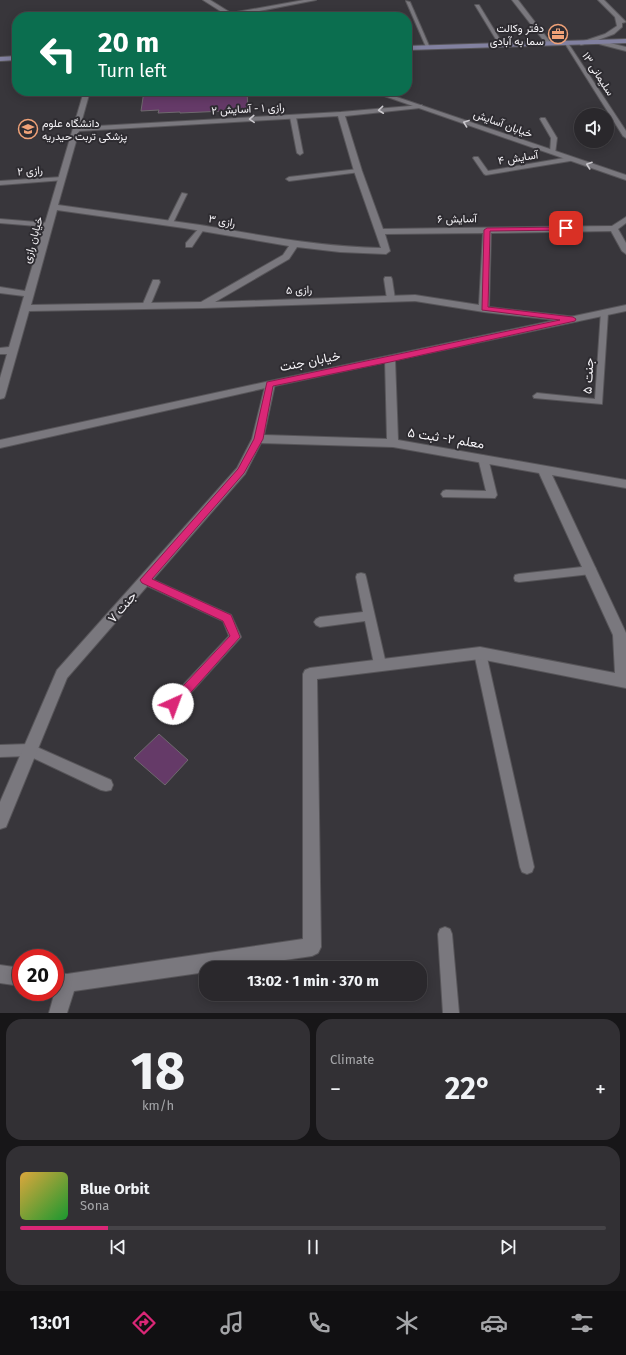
<!DOCTYPE html>
<meta charset="utf-8">
<style>
:root{--surface:#2a282c;--page:#323034;--text:#f1f3f6;--muted:#a5a6a9;--line:#464448;--accent:#db2777}
body{margin:0;font-family:"Fira Sans",Vazirmatn,sans-serif;background:var(--page);color:var(--text);height:100vh;display:flex;flex-direction:column;font-size:15px;white-space:nowrap}
*{box-sizing:border-box;margin:0}
p{font-size:13px;color:var(--muted)}
.icon{flex:none;width:22px;height:22px;fill:none;stroke:currentColor;stroke-width:2;stroke-linecap:round;stroke-linejoin:round}
.map{position:relative;height:1013px;overflow:hidden}
.side{display:flex;flex-direction:column;gap:6px;padding:6px;background:#171618;flex:1}
.side>*{flex:none}
.top-card{position:absolute;left:12px;top:12px;width:400px;height:84px;border-radius:16px;box-shadow:0 2px 10px #0003,0 0 0 1px var(--line);background:#0b6e4f;color:#fff;overflow:hidden}
.fabs{position:absolute;left:574px;top:108px;display:grid;gap:8px}
.fabs a{display:grid;place-items:center;width:40px;height:40px;border-radius:50%;background:var(--surface);box-shadow:0 2px 10px #0003,0 0 0 1px var(--line);font-size:20px}
.speed{position:absolute;left:12px;top:949px;display:flex;gap:8px;font-size:20px;font-weight:700;text-align:center}
.speed>*{display:grid;place-content:center;width:52px;height:52px;border-radius:50%;background:var(--surface);box-shadow:0 2px 10px #0003,0 0 0 1px var(--line);line-height:1}
.speed .limit{border:6px solid #d22;background:#fff;color:#111}
.pin{position:absolute;display:grid;place-items:center;width:34px;height:34px;color:#fff;margin:-17px;border-radius:8px;box-shadow:0 2px 6px #0006}
.me{position:absolute;width:44px;margin:-22px;rotate:43deg;stroke-linejoin:round;filter:drop-shadow(0 0 3px #0008)}
.turn{display:flex;align-items:center;gap:14px;height:84px;padding:0 20px;font-size:18px}
.turn .icon{width:52px;height:52px;stroke-width:2.5}
.turn b{display:block;font-size:28px;line-height:34px}
.big{font-size:30px;font-weight:700;line-height:1.1}
.side .widget{flex:1;display:flex;flex-direction:column;justify-content:center;gap:6px;min-width:0;padding:0 14px;border-radius:16px;background:var(--page)}
.side .dial{align-items:center;gap:0}
.dial b{font-size:52px;line-height:1}
.song{display:flex;align-items:center;gap:12px}
.cover{width:48px;height:48px;border-radius:6px;background:linear-gradient(135deg,hsl(40 70% 55%),hsl(130 70% 35%))}
.played{height:4px;border-radius:2px;background:linear-gradient(90deg,var(--accent) 15%,var(--line) 15%)}
.keys{display:flex;justify-content:space-around;direction:ltr}
.heat{display:flex;justify-content:space-between;align-items:center;font-size:22px;direction:ltr}
.side .tiles{flex:1;display:grid;gap:6px;grid-template-columns:1fr 1fr}
.widget:last-child{grid-column:span 2}
.trip{position:absolute;left:199px;top:961px;width:228px;height:40px;border-radius:16px;background:var(--surface);box-shadow:0 2px 10px #0003,0 0 0 1px var(--line);font-weight:700;line-height:40px;text-align:center}
.dock{display:flex;height:64px;justify-content:space-around;align-items:center;background:#111012;color:var(--muted)}
.dock .icon{width:28px;height:28px}
.dock .current{color:var(--accent)}
.dock b{font-size:18px;color:var(--text)}
.map>svg:first-child{display:block}
.building{fill:#653a68;stroke:#6e696e}
.lines{fill:none;stroke-linecap:round;stroke-linejoin:round}
.service-casing{stroke:#575559;stroke-width:2}
.minor-casing{stroke:#575559;stroke-width:2}
.tertiary-casing{stroke:#575559;stroke-width:2}
.secondary-casing{stroke:#575559;stroke-width:2}
.service{fill:#7a787e;fill-rule:evenodd}
.minor{fill:#7a787e;fill-rule:evenodd}
.tertiary{fill:#7a787e;fill-rule:evenodd}
.secondary{fill:#8281a0;fill-rule:evenodd}
.oneway{stroke:#cac8cd}
.route{fill:#db2777;stroke:#8e194d}
.labels{text-anchor:middle;dominant-baseline:central;stroke-width:4;stroke-linejoin:round;paint-order:stroke}
.far-poi-label{font-size:11px;fill:#f5f3f7;stroke:#2e2c31;text-anchor:end}
.far-street-label{font-size:11px;fill:#f5f3f7;stroke:#2e2c31}
.street-label{font-size:13px;fill:#f5f3f7;stroke:#2e2c31}
</style>
<div class="map">
<svg width="626" height="1013" viewBox="0 0 626 1013">
<rect width="100%" height="100%" fill="#38363b"/>
<g class="building">
<polygon points="144,91 247,91 248,110 180,113 180,112 158,113 159,110 141,111"/>
<polygon points="159,734 188,760 165,785 134,758"/>
</g>
<g class="lines">
<defs>
<g id="service">
<polygon points="406,1 410,2 430,48 426,47"/>
<polygon points="475,5 479,5 504,46 500,46"/>
<polygon points="564,42 568,43 626,131 626,138 623,136"/>
<polygon points="293,115 296,117 303,153 300,155 297,153 290,117"/>
<polygon points="541,118 545,118 557,138 555,154 550,153 551,138 540,119"/>
<polygon points="474,157 478,157 488,171 570,157 573,159 570,161 486,175 484,174 473,158"/>
<polygon points="358,169 361,171 360,172 289,181 286,179 289,177"/>
<polygon points="62,177 65,179 64,180 0,185 0,181"/>
<polygon points="182,193 187,194 173,223 168,224 167,223"/>
<polygon points="0,219 49,223 52,225 49,227 0,223"/>
<polygon points="202,226 204,227 204,229 192,247 186,247 186,243 200,227"/>
<polygon points="385,277 391,277 392,279 395,299 394,301 388,301 387,299 384,279"/>
<polygon points="153,280 159,280 160,282 150,306 149,308 143,308 142,306"/>
<polygon points="601,311 607,311 608,313 602,404 534,398 533,396 537,393 595,399"/>
<polygon points="483,455 488,458 497,495 495,498 443,497 441,494 443,491 446,490 486,491 478,458"/>
<polygon points="591,566 595,567 596,570 595,573 591,574 519,582 515,581 514,578 515,575 519,574"/>
<polygon points="361,573 365,574 366,577 386,664 384,668 380,669 376,668 374,664 365,621 320,627 316,625 314,622 316,619 320,617 363,612 356,577 357,574"/>
<polygon points="145,576 231,615 241,637 177,708 173,710 169,708 167,704 169,700 229,636 223,621 141,583 140,580 141,577"/>
<polygon points="480,648 484,649 486,653 534,867 532,872 527,874 522,872 520,867 474,653 476,649"/>
<polygon points="30,744 111,780 113,785 111,790 106,791 101,790 29,756 0,757 0,745"/>
<polygon points="445,927 450,929 452,934 459,1013 443,1013 438,934 440,929"/>
</g>
<g id="minor">
<polygon points="203,0 210,0 231,13 304,0 316,0 229,17 217,17 225,14"/>
<polygon points="512,0 518,0 551,43 551,45 547,45"/>
<path d="M 84,91 L 90,91 L 80,127 L 341,112 L 422,105 L 422,107 L 420,108 L 345,116 L 362,171 L 383,229 L 612,226 L 626,217 L 626,223 L 618,229 L 626,243 L 626,254 L 622,251 L 611,231 L 491,233 L 489,307 L 576,317 L 578,319 L 573,322 L 484,312 L 415,301 L 203,308 L 29,311 L 5,396 L 4,398 L 0,399 L 0,378 L 7,354 L 0,354 L 0,348 L 9,347 L 24,296 L 0,293 L 0,287 L 25,291 ZM 338,116 L 354,171 L 381,248 C 320,247 260,235 200,225 C 153,218 106,212 58,205 L 79,131 ZM 57,210 L 184,228 L 289,246 L 283,255 L 201,302 L 31,305 ZM 483,233 L 479,305 L 415,295 L 215,302 L 289,259 L 297,247 L 340,252 L 386,254 L 390,251 L 385,234 Z"/>
<polygon points="390,356 395,359 398,440 626,480 626,488 552,475 626,633 626,688 480,659 317,679 321,947 318,953 312,956 230,968 206,968 206,972 74,991 67,1013 49,1013 55,991 55,973 67,974 303,939 303,674 305,670 310,668 480,647 615,673 613,635 539,473 393,447 261,443 245,474 67,678 6,827 0,829 0,802 57,670 237,468 252,439 266,382 274,382 275,384 264,435 387,439 385,359"/>
<polygon points="0,965 21,968 21,986 0,983"/>
</g>
<g id="tertiary">
<polygon points="598,0 604,0 626,22 622,23 622,27 614,34 598,40 626,47 626,51 595,43 595,41 581,45 578,43 605,34 617,26 615,17"/>
<polygon points="370,91 379,91 626,175 626,180"/>
<polygon points="626,305 626,311 270,387 0,448 0,440 270,381"/>
</g>
<g id="secondary">
<polygon points="626,39 626,43 407,50 407,46"/>
<polygon points="17,56 17,60 0,61 0,57"/>
</g>
</defs>
<use href="#service" class="service-casing"/>
<use href="#minor" class="minor-casing"/>
<use href="#tertiary" class="tertiary-casing"/>
<use href="#secondary" class="secondary-casing"/>
<use href="#service" class="service"/>
<use href="#minor" class="minor"/>
<use href="#tertiary" class="tertiary"/>
<use href="#secondary" class="secondary"/>
</g>
<defs><path id="oneway-chevron" d="M-2-3.5L2.5 0L-2 3.5" fill="none" stroke-width="1.6" stroke-linecap="round" stroke-linejoin="round"/></defs>
<g class="oneway">
<use href="#oneway-chevron" transform="translate(381 110) rotate(174)"/>
<use href="#oneway-chevron" transform="translate(252 119) rotate(177)"/>
<use href="#oneway-chevron" transform="translate(466 123) rotate(-160)"/>
<use href="#oneway-chevron" transform="translate(589 165) rotate(-161)"/>
</g>
<polygon class="route" points="566,227 569,228 569,230 490,231 488,307 573,317 576,319 575,321 390,362 273,386 263,439 244,473 152,579 231,615 240,637 177,708 173,710 169,708 168,704 169,701 230,636 223,621 142,583 140,580 238,469 254,439 267,382 560,320 482,310 484,230 487,228"/>
<defs>
<symbol id="office-ring" viewBox="-11 -11 22 22"><circle r="9.5" fill="#2e2c31" stroke="#f0a278" stroke-width="1.5"/><path d="M-6-3h4V-5.5h4V-3h4V5H-6ZM-1-4.5V-3h2v-1.5ZM-6 0V1H6V0Z" fill="#f0a278"/></symbol>
<symbol id="university-ring" viewBox="-11 -11 22 22"><circle r="9.5" fill="#2e2c31" stroke="#f0a278" stroke-width="1.5"/><path d="M0-5L7-2L0 1L-7-2ZM-4 1L0 2.5L4 1V4Q0 6-4 4Z" fill="#f0a278"/></symbol>
</defs>
<g fill-rule="evenodd">
<use href="#office-ring" x="547" y="23" width="22" height="22"/>
<use href="#university-ring" x="17" y="118" width="22" height="22"/>
</g>
<g class="labels">
<g class="far-poi-label">
<text x="544" y="28">دفتر وکالت<tspan x="544" dy="13">سما به آبادی</tspan></text>
<text x="42" y="123" text-anchor="start">دانشگاه علوم<tspan x="42" dy="13">پزشکی تربت حیدریه</tspan></text>
</g>
<g class="far-street-label">
<text transform="translate(598 74) rotate(57)">سلیمانی ۱۳</text>
<text transform="translate(248 109) rotate(-3)">رازی ۱ - آسایش ۲</text>
<text transform="translate(503 124) rotate(20)">خیابان آسایش</text>
<text transform="translate(518 158) rotate(-9)">آسایش ۴</text>
<text transform="translate(30 171) rotate(-4)">رازی ۲</text>
<text transform="translate(457 219) rotate(-1)">آسایش ۶</text>
<text transform="translate(222 221) rotate(10)">رازی ۳</text>
<text transform="translate(33 240) rotate(-74)">خیابان رازی</text>
<text transform="translate(299 290) rotate(-2)">رازی ۵</text>
</g>
<g class="street-label">
<text transform="translate(310 361) rotate(-11)">خیابان جنت</text>
<text transform="translate(588 376) rotate(-87)">جنت ۵</text>
<text transform="translate(446 438) rotate(9)">معلم ۲- ثبت ۵</text>
<text transform="translate(122 607) rotate(-49)">جنت ۷</text>
</g>
</g>
</svg>
<div class="fabs">
<a><svg class="icon" aria-label="sound" viewBox="0 0 24 24"><path d="M4 9h4l5-4v14l-5-4H4zM17 9q2 3 0 6"/></svg></a>
</div>
<div class="speed"><div class="limit">20</div></div>
<div class="pin" style="left:566px;top:228px;background:#d93025"><svg class="icon" aria-label="arrive" viewBox="0 0 24 24"><path d="M6 21V4h12l-3 4 3 4H6"/></svg></div>
<svg class="me" style="left:173px;top:704px" viewBox="-20 -20 40 40"><circle r="19" fill="#fff"/><path d="M0-13L10 11 0 6-10 11z" fill="#db2777"/></svg>
<div class="trip">13:02 · 1 min · 370 m</div>
<div class="top-card">
<div class="turn"><svg class="icon" aria-label="left" viewBox="0 0 24 24"><path d="M17 20v-9H6M10 6l-5 5 5 5"/></svg><div><b>20 m</b>Turn left</div></div>
</div>
</div>
<section class="side">
<div class="tiles">
<div class="widget dial"><b>18</b><p>km/h</p></div>
<div class="widget"><p>Climate</p>
<div class="heat"><a>−</a><b class="big">22°</b><a>+</a></div>
</div>
<div class="widget">
<div class="song"><i class="cover"></i><div><b>Blue Orbit</b><p>Sona</p></div></div>
<div class="played"></div>
<div class="keys"><svg class="icon" aria-label="previous" viewBox="0 0 24 24"><path d="M18 5L8 12l10 7zM5 5v14"/></svg><svg class="icon" aria-label="pause" viewBox="0 0 24 24"><path d="M8 5v14M16 5v14"/></svg><svg class="icon" aria-label="next" viewBox="0 0 24 24"><path d="M6 5l10 7-10 7zM19 5v14"/></svg></div>
</div>
</div>
</section>
<nav class="dock">
<b>13:01</b>
<svg class="icon current" aria-label="directions" viewBox="0 0 24 24"><path d="M12 3l9 9-9 9-9-9zM9 14v-3h6M13 9l2 2-2 2"/></svg>
<svg class="icon" aria-label="music" viewBox="0 0 24 24"><path d="M9 18V5l10-2v13"/><circle cx="6" cy="18" r="3"/><circle cx="16" cy="16" r="3"/></svg>
<svg class="icon" aria-label="phone" viewBox="0 0 24 24"><path d="M5 4h4l2 5-3 2q2 4 5 5l2-3 5 2v4C11 20 4 13 5 4z"/></svg>
<svg class="icon" aria-label="climate" viewBox="0 0 24 24"><path d="M12 3v18M4 7l16 10M4 17L20 7"/></svg>
<svg class="icon" aria-label="car" viewBox="0 0 24 24"><path d="M5 17H2v-5l4-1 3-4h7l3 4 3 1v5h-3M9 17h6M6 11h13"/><circle cx="7" cy="17" r="2"/><circle cx="17" cy="17" r="2"/></svg>
<svg class="icon" aria-label="filters" viewBox="0 0 24 24"><path d="M4 7h16M4 17h16"/><circle cx="9" cy="7" r="2"/><circle cx="15" cy="17" r="2"/></svg>
</nav>
